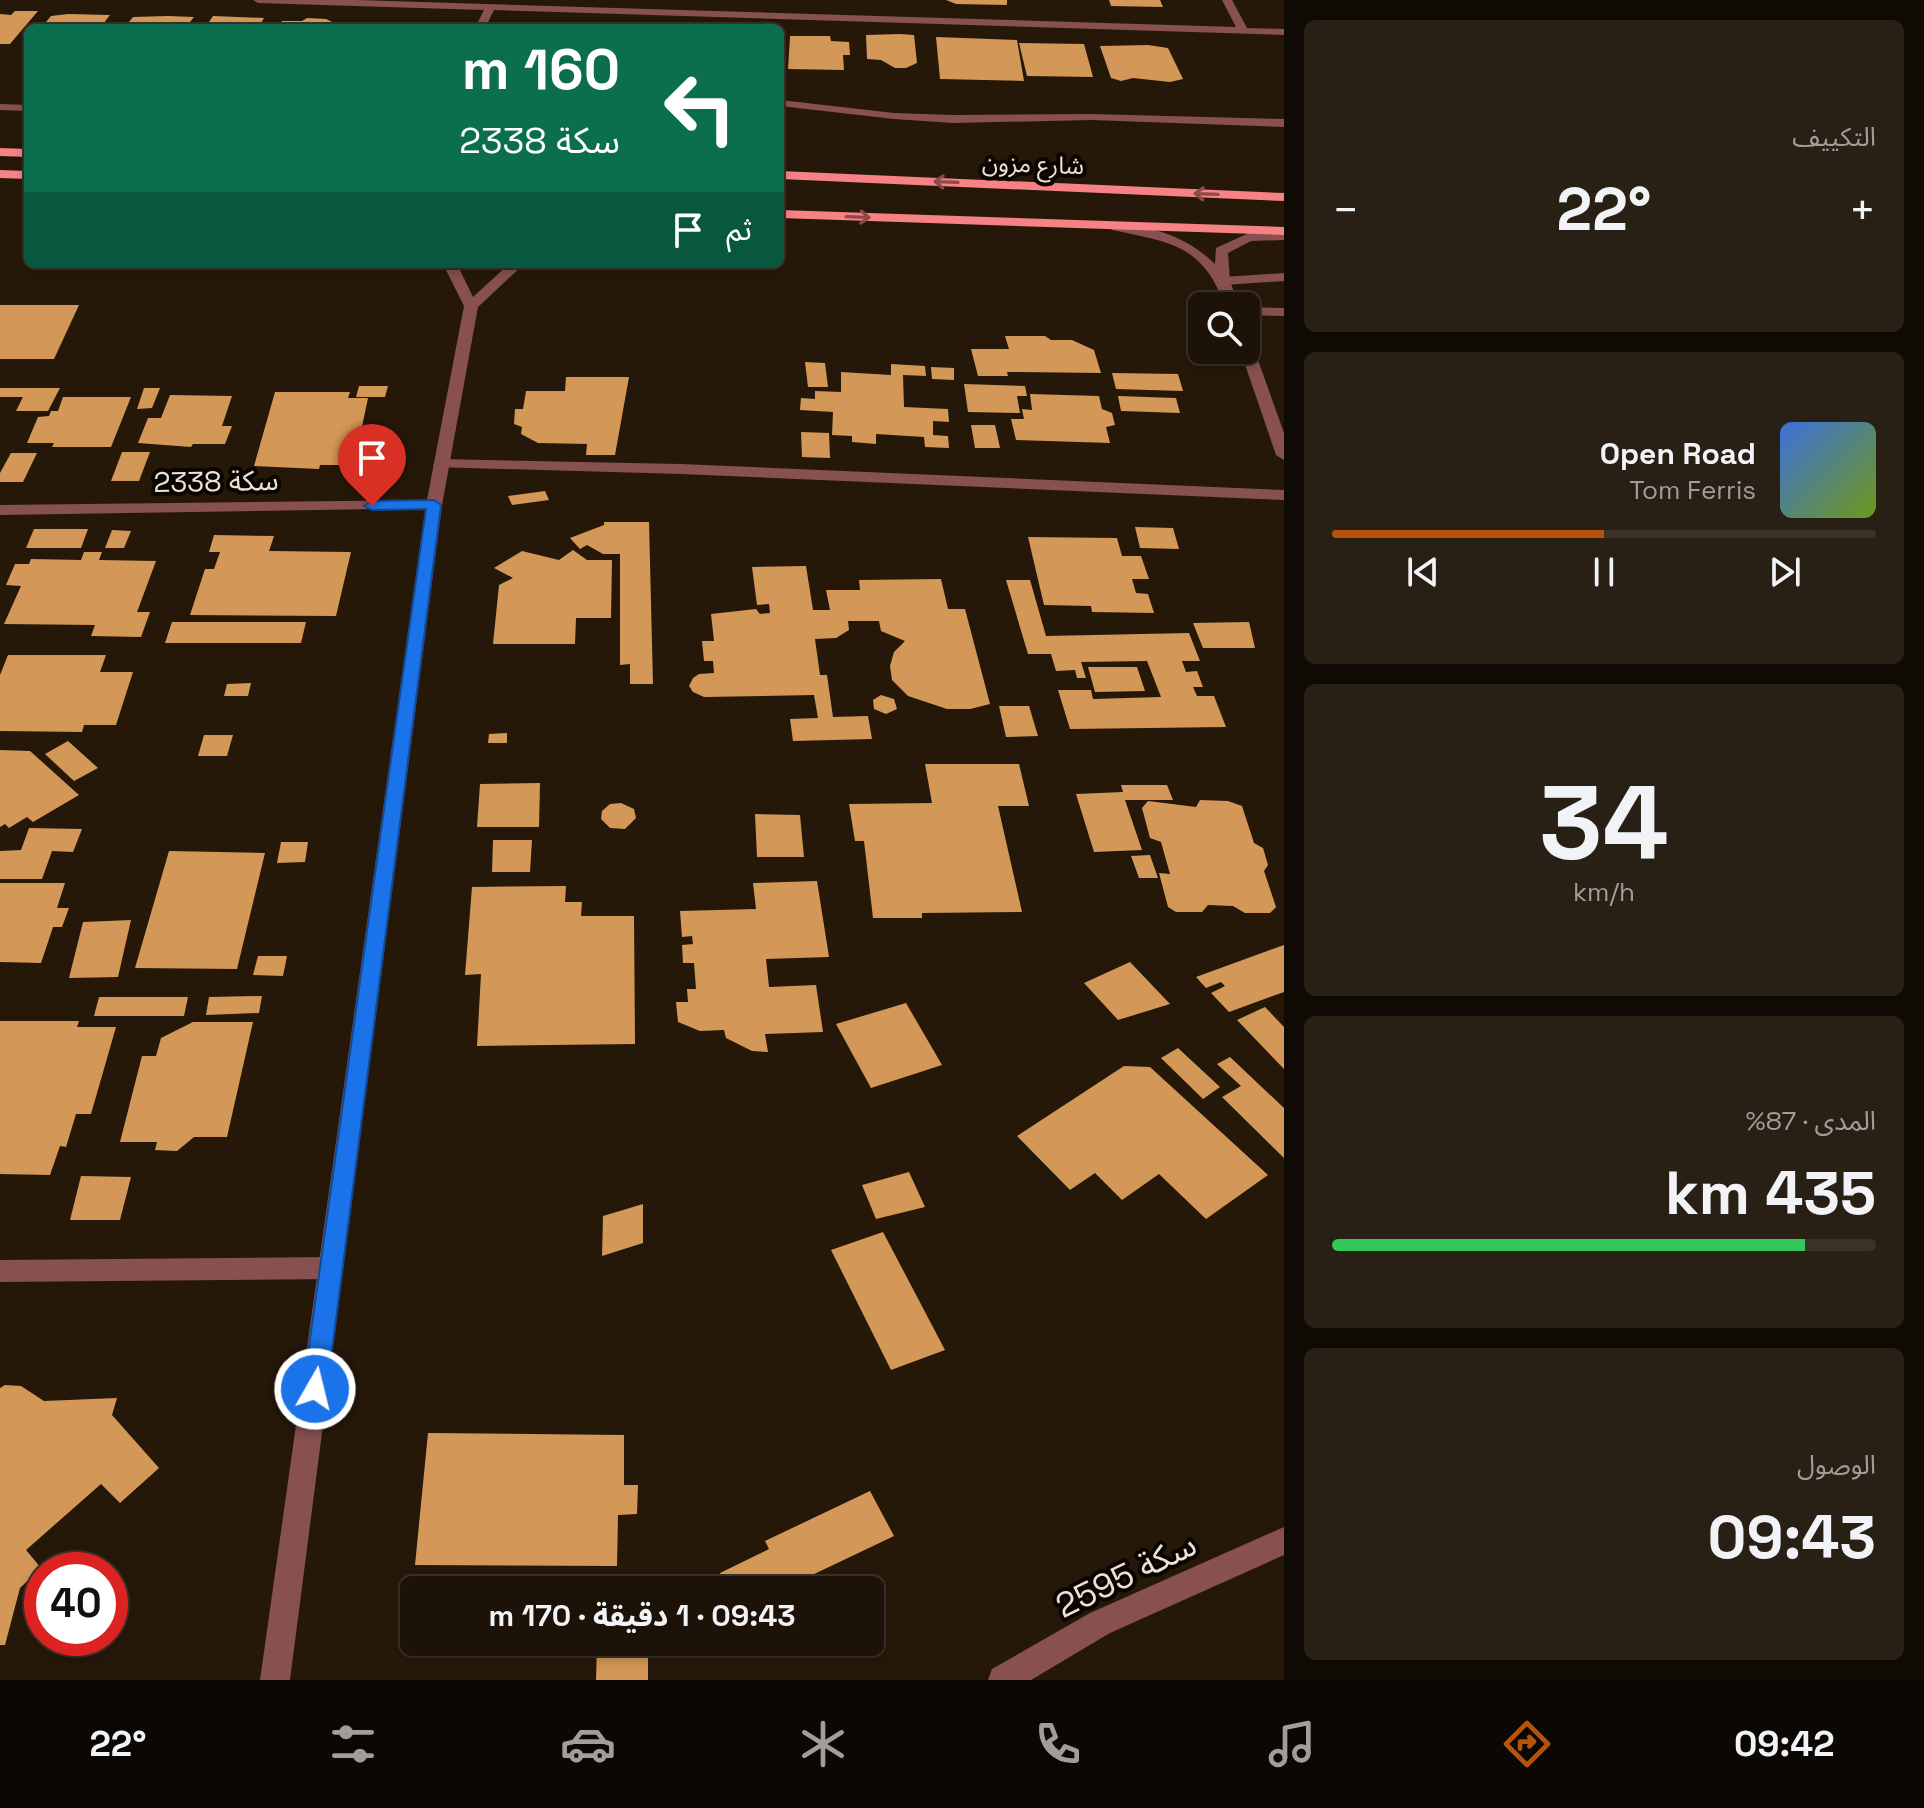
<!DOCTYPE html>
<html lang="ar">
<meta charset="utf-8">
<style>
:root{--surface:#1c1207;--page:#292015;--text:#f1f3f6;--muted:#a09e9b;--line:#3a3228;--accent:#b45309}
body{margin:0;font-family:"Space Grotesk","Noto Sans Arabic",sans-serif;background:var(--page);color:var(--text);direction:rtl;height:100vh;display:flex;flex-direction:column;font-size:30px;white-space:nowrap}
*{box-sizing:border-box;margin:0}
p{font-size:26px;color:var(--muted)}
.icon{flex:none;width:44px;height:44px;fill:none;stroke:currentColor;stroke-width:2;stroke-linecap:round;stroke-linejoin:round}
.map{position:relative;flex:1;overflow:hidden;direction:ltr}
.side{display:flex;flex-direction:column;gap:20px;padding:20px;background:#0f0a04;width:640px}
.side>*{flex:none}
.hud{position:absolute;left:24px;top:24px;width:760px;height:244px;border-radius:12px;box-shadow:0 4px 12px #0003,0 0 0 2px var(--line);direction:rtl;background:#0b6e4f;color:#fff;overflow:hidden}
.tools{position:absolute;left:1188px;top:292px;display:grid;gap:16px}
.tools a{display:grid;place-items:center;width:72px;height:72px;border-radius:12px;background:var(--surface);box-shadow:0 4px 12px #0003,0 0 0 2px var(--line);font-size:40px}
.speed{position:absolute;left:24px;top:1552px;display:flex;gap:16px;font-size:40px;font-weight:700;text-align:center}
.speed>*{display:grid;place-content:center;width:104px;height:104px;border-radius:50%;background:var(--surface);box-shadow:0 4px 12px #0003,0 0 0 2px var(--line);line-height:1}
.speed .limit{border:12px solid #d22;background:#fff;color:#111}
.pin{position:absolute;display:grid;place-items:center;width:68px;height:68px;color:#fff;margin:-82px -34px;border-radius:50% 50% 50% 0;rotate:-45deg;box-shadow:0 0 8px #0007}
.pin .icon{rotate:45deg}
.me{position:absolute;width:88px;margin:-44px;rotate:8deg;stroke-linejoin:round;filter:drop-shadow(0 0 6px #0008)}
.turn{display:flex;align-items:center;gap:28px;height:168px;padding:0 32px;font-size:36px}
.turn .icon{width:104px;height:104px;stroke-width:2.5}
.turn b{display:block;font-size:56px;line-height:68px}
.then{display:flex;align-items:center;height:76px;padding:0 32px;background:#0003;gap:16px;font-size:30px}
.big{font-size:60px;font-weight:700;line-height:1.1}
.side .card{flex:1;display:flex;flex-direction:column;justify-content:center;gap:12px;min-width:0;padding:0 28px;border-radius:12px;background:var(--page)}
.side .dial{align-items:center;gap:0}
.dial b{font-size:104px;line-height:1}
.song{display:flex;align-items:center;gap:24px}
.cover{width:96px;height:96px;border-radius:12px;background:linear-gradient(135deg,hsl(220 70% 55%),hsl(80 70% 35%))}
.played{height:8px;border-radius:4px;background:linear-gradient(90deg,var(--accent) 50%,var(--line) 50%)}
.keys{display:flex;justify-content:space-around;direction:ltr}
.heat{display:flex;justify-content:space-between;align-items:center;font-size:44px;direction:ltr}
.charge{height:12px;border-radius:6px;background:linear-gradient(90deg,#34c759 87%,var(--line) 0)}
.trip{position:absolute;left:400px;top:1576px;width:484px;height:80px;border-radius:12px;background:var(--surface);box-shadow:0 4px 12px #0003,0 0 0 2px var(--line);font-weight:700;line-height:80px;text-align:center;direction:rtl}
.menu{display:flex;height:128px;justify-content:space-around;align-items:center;background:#0b0703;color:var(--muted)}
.menu .icon{width:56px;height:56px}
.menu .current{color:var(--accent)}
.menu b{font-size:36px;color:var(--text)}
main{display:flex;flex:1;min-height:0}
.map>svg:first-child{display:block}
.building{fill:#d39857}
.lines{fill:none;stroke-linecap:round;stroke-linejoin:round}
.service{fill:#885050;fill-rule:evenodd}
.minor{fill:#885050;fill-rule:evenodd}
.tertiary{fill:#885050;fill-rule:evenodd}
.primary{fill:#f78285;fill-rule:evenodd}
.oneway{stroke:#8d4a4a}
.route{fill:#1a73e8;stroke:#114b97;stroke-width:2}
.labels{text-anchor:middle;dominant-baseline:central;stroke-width:8;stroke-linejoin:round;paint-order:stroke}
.far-street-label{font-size:24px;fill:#ebe1d7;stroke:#0b0502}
.street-label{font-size:28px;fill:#ebe1d7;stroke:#0b0502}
.near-street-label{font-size:34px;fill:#ebe1d7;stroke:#0b0502}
</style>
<main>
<section class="side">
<div class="card"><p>التكييف</p>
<div class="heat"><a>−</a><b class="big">22°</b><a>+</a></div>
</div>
<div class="card">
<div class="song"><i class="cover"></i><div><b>Open Road</b><p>Tom Ferris</p></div></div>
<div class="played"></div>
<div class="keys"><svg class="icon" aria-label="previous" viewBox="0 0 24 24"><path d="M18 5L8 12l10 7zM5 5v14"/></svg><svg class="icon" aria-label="pause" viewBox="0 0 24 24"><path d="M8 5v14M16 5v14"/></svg><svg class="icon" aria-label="next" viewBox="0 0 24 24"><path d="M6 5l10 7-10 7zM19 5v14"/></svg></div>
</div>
<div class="card dial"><b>34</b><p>km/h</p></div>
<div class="card"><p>المدى · 87%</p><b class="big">435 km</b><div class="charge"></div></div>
<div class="card"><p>الوصول</p><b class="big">09:43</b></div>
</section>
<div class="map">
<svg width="1284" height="1680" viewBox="0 0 1284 1680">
<rect width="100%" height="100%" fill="#261809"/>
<g class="building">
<polygon points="946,0 1007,0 1007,5 956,4"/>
<polygon points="1109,0 1160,0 1163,7 1111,6"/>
<polygon points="15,11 38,11 10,44 0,44 0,14 11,15"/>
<polygon points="68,14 110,15 100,28 41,28 51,16"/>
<polygon points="168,16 194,17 185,28 124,28 133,17"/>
<polygon points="213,16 264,18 258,28 205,28"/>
<polygon points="307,18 326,19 334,23 331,28 278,28 282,21 302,21"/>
<polygon points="900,34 914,35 917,63 906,68 895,68 881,60 867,59 866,35"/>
<polygon points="790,36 830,36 831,41 849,42 850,55 843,55 844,70 788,69"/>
<polygon points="936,37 1017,40 1024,81 940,79"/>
<polygon points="1019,43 1084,44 1093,77 1027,76"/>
<polygon points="1148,45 1168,48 1183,79 1170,82 1133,78 1121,81 1111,78 1100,46"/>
<polygon points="0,305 79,305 54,359 0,359"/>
<polygon points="1005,336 1045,336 1051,340 1072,340 1094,350 1101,373 1007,372 1008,376 978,376 971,349 1009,349"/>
<polygon points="805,362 825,363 828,387 808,387"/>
<polygon points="891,364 925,366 926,376 903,375 904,407 948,409 949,422 933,421 933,435 948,436 949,448 925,447 924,437 876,434 876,444 852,442 852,436 832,435 833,412 800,410 801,398 815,399 815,391 841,392 841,372 891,375"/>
<polygon points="931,367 954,368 954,380 932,379"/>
<polygon points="1112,373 1178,374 1183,391 1116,389"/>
<polygon points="566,377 629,377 615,455 586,455 587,444 538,443 521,434 522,427 514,424 515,409 523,409 526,391 565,391"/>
<polygon points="964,384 1025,386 1027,396 1017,396 1020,413 968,412"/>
<polygon points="359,386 388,386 385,397 356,397"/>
<polygon points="0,388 60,388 48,411 16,411 23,397 0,397"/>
<polygon points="144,388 160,388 152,408 137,409"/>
<polygon points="275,392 350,392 348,398 368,398 354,465 320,465 319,469 254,466"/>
<polygon points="1030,394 1099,396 1102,409 1112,413 1115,425 1106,427 1110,443 1016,440 1011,419 1024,419 1022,409 1032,410"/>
<polygon points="170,395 232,396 222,426 232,426 225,444 193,444 191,447 138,443 148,418 161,418"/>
<polygon points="1118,396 1176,398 1180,413 1121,411"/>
<polygon points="63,397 131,397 111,447 52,447 54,443 27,443 38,417 49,416 51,411 58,411"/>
<polygon points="971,425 995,425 1000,448 975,448"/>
<polygon points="801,432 829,433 830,458 802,457"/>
<polygon points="122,452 150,452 139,481 111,481"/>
<polygon points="11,453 37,453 23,482 0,482 0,473"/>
<polygon points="545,491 549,500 512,505 508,496"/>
<polygon points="604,522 649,522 653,684 630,684 630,664 620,665 620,554 603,554 587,545 580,549 570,538 604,525"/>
<polygon points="1135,527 1173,528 1179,549 1140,548"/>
<polygon points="34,529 88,529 81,548 26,548"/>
<polygon points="112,530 131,531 124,548 105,548"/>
<polygon points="214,535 274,536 269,551 351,552 336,616 190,615 205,569 214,569 220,552 209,552"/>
<polygon points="1028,537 1117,538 1122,556 1141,556 1149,579 1132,579 1136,593 1148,594 1154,613 1092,612 1091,606 1044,605"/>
<polygon points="573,550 587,560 612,560 611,618 576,618 575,644 493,644 499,585 513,578 494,568 522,551 559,560"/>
<polygon points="84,552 102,552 99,560 156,561 137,612 150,612 141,637 91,636 95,625 4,624 21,586 6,585 15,564 29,564 31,559 81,560"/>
<polygon points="806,566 813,610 830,610 826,590 860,590 859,580 941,579 948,609 965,609 990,704 970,709 947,709 908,696 892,680 890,666 894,652 905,641 881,631 879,621 848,621 849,630 836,638 815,639 820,675 827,675 833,717 868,716 872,739 793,741 790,719 818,718 814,695 704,697 693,692 689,686 693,678 699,674 714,673 713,661 704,661 702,641 714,641 711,614 756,609 760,614 770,613 769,604 757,605 752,567"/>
<polygon points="1006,580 1030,580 1046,636 1189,633 1200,661 1182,661 1186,672 1197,671 1203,687 1193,687 1197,696 1214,696 1226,727 1070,729 1058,690 1091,690 1093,699 1161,697 1147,661 1081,662 1086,678 1077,678 1075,670 1056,671 1051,654 1028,654"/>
<polygon points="172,622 306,622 301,643 165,643"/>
<polygon points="1249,622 1255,648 1203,648 1193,623"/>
<polygon points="8,655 106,655 100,672 133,672 116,725 84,725 82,732 0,731 0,675"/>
<polygon points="1088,667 1137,667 1145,691 1095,692"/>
<polygon points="251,683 248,696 224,696 227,684"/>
<polygon points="881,695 894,699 897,709 886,714 874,709 873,700"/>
<polygon points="999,706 1029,706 1038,736 1006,737"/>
<polygon points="507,733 507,743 488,743 489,734"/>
<polygon points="204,735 233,735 227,756 198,756"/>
<polygon points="68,741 98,768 74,781 45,754"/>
<polygon points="0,750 30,751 79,795 33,822 27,817 9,828 5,824 0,827"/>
<polygon points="925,764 1019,764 1029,806 998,806 1022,912 922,913 922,918 873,918 864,841 855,841 849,804 932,803"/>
<polygon points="540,783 539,827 477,827 480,784"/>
<polygon points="1121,785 1167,785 1173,800 1125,800 1142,850 1094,852 1076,794 1123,792"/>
<polygon points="1200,800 1228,801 1242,806 1254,843 1263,848 1268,865 1264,871 1276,907 1270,913 1245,913 1233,906 1208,905 1202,912 1176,912 1168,907 1159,873 1170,874 1161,842 1150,838 1142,808 1148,801 1196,807"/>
<polygon points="621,803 634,809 636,818 625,829 610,828 601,819 602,811 610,804"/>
<polygon points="755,814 800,815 804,857 757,857"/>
<polygon points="29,828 82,829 73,852 52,851 42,879 0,879 0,851 21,850"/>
<polygon points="493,840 532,840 530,872 492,872"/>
<polygon points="281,842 308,842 305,862 277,863"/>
<polygon points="169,851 265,853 237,969 135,968"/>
<polygon points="1150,855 1158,878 1139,878 1131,856"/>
<polygon points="817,881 829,957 766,959 769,987 816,985 823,1032 765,1034 768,1052 752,1051 726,1038 724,1030 700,1031 678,1022 676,1002 688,1002 687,989 696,989 694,963 683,963 682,945 693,944 692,936 682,937 680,911 756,909 753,883"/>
<polygon points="0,883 65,883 57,908 69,908 62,927 53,927 41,963 0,962"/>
<polygon points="566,886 565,902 582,902 581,916 634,916 635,1044 477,1046 481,974 465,975 472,887"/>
<polygon points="131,920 118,977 69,978 83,922"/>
<polygon points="1284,945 1284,992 1229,1012 1211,993 1225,986 1221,982 1206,988 1196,977"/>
<polygon points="258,956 287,956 283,976 253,975"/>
<polygon points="1130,962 1170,1004 1118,1020 1084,983"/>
<polygon points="262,996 259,1013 206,1015 209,997"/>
<polygon points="99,997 188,997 184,1016 94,1016"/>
<polygon points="906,1003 942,1065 871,1088 836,1024"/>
<polygon points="1265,1007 1284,1027 1284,1069 1237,1020"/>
<polygon points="0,1021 79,1021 77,1027 116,1027 91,1114 76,1114 66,1147 60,1146 50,1175 0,1174"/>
<polygon points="193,1022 253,1022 227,1137 194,1137 177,1151 155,1150 157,1142 120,1142 142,1056 156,1056 161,1038"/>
<polygon points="1178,1048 1220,1087 1203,1099 1161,1058"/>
<polygon points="1230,1057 1284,1108 1284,1158 1222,1097 1241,1086 1217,1064"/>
<polygon points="1124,1066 1150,1067 1268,1175 1206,1219 1159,1174 1122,1200 1095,1173 1070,1190 1017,1136"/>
<polygon points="909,1172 925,1207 876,1219 862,1185"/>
<polygon points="81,1176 131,1177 120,1220 70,1220"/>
<polygon points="643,1204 643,1243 602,1256 603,1216"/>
<polygon points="883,1232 945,1350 891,1370 831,1250"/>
<polygon points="5,1385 21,1386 44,1401 117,1398 112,1415 159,1468 120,1503 101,1484 26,1550 41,1568 20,1588 5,1645 0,1645 0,1388"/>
<polygon points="428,1433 624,1435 624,1485 638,1485 637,1514 618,1515 617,1566 415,1565"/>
<polygon points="870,1491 894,1536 787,1587 788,1590 728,1590 720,1573 769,1549 765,1541"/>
<polygon points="602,1642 648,1642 648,1680 596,1680 597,1644"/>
</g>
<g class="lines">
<polygon class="service" points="1246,307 1284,308 1284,316 1246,315"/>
<g class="minor">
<polygon points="253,0 357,0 1236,27 1222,0 1232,0 1247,28 1284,29 1284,35 494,10 485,28 475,28 484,10 258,3"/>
<polygon points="780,100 894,113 953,115 1091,114 1284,119 1284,127 1091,120 953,123 894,119 780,106"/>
<polygon points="0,104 28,105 28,111 0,110"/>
<polygon points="1284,273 1284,281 1223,285 1216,281 1223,277"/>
<polygon points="441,459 681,464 1284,490 1284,500 681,474 435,467 433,464"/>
<polygon points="434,500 442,505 440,508 0,515 0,505"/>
<polygon points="331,1257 340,1260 343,1268 340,1276 331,1279 0,1282 0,1260"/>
</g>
<g class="tertiary">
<path d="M 1117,223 C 1156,228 1186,236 1215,264 L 1216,248 L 1249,233 L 1284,232 L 1284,240 L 1251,241 L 1228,253 L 1230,281 L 1239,306 L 1225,306 C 1203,244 1169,242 1112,230 L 1112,224 Z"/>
<polygon points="443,264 457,264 473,297 509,264 524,264 478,307 442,505 290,1680 260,1680 426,505 464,306"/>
<polygon points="1246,342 1253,346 1284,433 1284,460 1276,455 1240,350 1246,350"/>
<polygon points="1284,1527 1284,1555 1110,1633 1031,1680 988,1680 992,1669 1090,1613"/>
</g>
<g class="primary">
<polygon points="0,148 28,149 28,157 0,156"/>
<polygon points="0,170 28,171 28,179 0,178"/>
<polygon points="780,171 1284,193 1284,201 780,179"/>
<polygon points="780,210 1284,227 1284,235 780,218"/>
</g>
</g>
<defs><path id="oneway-shaft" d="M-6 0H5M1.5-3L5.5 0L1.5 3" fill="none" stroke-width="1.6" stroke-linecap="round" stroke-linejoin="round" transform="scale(2)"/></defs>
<g class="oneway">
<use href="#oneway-shaft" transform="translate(946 182) rotate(-178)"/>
<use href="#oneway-shaft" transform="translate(1206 194) rotate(-178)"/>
<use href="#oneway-shaft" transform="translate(858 217) rotate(2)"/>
</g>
<polygon class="route" points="434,500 441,505 327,1389 323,1397 315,1401 306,1397 303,1389 426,509 372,510 364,506 372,501"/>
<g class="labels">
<g class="far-street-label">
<text transform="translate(1033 164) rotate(2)">شارع مزون</text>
</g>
<g class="street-label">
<text transform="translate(216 481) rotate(-1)">سكة 2338</text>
</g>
<g class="near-street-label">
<text transform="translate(1126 1575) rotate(-26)">سكة 2595</text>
</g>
</g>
</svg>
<div class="tools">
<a><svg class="icon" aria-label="search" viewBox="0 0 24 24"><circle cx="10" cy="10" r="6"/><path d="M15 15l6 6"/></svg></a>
</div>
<div class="speed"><div class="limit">40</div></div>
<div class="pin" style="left:372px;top:506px;background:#d93025"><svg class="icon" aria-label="arrive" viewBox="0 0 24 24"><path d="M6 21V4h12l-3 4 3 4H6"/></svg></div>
<svg class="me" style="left:315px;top:1389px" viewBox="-20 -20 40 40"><circle r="17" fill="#1a73e8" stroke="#fff" stroke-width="3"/><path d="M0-11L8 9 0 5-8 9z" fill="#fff"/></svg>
<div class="trip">09:43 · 1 دقيقة · 170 m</div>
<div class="hud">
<div class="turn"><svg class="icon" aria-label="left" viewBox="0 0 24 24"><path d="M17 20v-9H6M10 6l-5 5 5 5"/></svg><div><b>160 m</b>سكة 2338</div></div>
<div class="then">ثم<svg class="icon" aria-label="arrive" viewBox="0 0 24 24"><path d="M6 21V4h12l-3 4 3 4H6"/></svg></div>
</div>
</div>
</main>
<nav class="menu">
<b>09:42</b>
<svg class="icon current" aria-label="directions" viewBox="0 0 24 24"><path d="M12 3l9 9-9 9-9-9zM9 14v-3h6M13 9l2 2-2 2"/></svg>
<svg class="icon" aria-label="music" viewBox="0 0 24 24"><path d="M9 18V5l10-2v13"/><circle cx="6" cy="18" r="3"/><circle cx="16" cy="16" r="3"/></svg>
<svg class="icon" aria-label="phone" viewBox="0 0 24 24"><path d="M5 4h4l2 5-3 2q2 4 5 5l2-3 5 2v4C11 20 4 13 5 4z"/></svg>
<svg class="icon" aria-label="climate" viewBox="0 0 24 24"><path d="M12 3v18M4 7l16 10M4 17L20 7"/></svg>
<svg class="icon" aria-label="car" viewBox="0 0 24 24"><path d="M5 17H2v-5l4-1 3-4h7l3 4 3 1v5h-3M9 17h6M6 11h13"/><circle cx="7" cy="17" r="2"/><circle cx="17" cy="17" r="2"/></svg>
<svg class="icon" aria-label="filters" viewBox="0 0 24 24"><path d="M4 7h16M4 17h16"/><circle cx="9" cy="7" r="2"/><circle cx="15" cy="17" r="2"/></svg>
<b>22°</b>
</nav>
